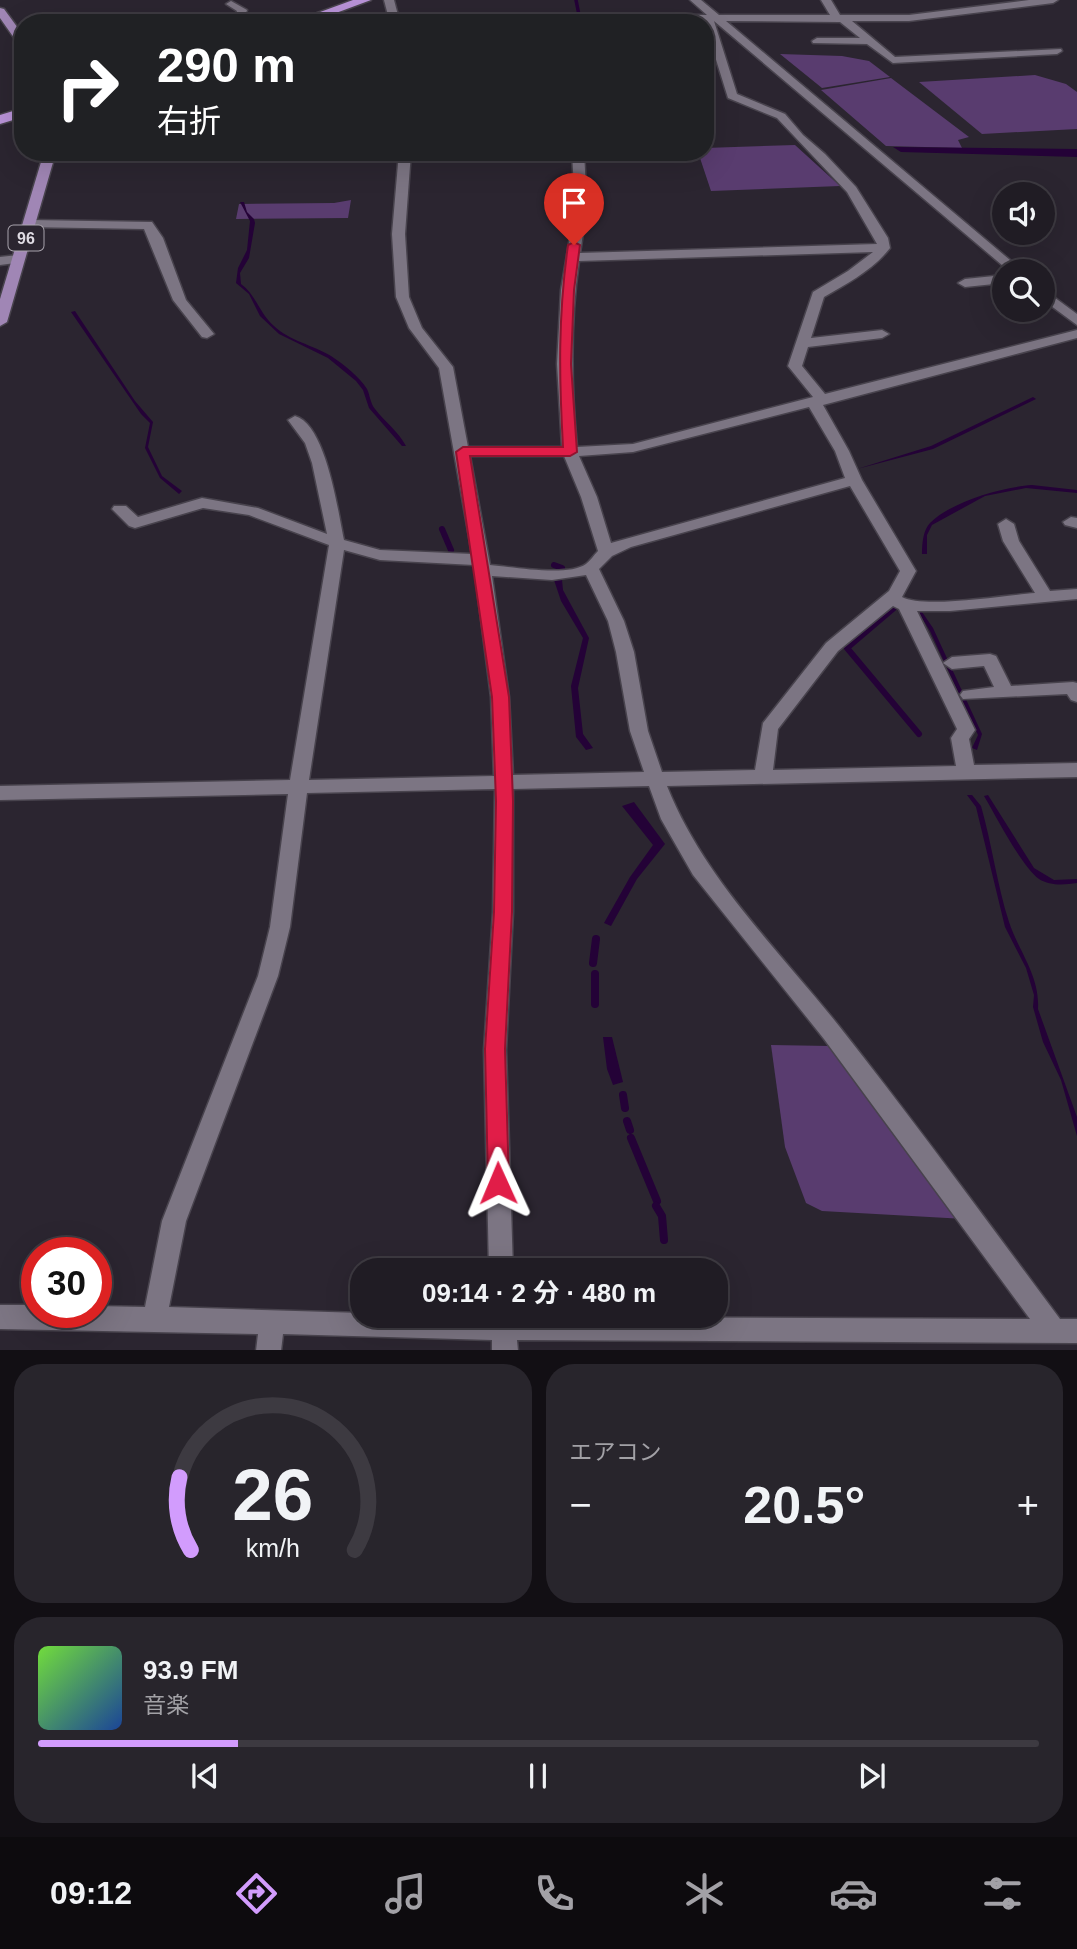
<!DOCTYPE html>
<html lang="ja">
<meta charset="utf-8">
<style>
:root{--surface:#201c24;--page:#28252c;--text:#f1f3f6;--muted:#a2a1a6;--line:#3d3a41;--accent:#d29cfd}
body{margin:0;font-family:Helvetica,"Noto Sans JP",sans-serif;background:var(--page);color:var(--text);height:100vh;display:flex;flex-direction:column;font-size:26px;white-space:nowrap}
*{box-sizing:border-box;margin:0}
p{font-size:23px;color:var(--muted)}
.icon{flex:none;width:38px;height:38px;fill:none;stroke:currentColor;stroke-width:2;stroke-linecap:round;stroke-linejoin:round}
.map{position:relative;height:1350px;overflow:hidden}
.side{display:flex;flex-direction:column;gap:14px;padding:14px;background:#120f14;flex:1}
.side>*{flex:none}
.top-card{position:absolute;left:14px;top:14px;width:700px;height:147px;border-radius:28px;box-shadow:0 7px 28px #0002,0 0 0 2px var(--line);background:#202124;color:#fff;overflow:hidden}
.buttons{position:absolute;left:992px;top:182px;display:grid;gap:14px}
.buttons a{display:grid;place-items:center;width:63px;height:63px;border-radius:50%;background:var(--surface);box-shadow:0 7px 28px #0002,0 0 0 2px var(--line);font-size:35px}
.speed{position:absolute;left:21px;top:1237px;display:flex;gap:14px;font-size:35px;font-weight:700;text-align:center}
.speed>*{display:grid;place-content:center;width:91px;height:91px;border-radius:50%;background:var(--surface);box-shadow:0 7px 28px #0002,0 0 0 2px var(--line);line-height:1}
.speed .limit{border:10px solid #d22;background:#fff;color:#111}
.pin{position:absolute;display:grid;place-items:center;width:60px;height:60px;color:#fff;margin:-72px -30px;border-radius:50% 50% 50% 0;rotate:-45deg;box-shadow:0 0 7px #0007}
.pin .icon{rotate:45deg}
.me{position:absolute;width:77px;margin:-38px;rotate:359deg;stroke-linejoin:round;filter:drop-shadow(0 0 5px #0008)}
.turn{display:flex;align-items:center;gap:24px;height:147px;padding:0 28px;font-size:32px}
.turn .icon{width:91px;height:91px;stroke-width:2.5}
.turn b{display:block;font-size:49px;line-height:60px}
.big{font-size:52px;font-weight:700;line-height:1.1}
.side .widget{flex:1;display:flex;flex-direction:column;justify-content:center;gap:10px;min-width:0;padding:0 24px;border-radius:28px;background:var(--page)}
.side .dial{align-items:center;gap:0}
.dial svg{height:182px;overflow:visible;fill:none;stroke:var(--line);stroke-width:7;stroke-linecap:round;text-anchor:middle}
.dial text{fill:var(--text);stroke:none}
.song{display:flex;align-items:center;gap:21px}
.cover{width:84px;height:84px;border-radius:10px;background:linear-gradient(135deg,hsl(100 70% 55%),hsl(220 70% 35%))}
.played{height:7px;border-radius:4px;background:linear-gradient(90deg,var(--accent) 20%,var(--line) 20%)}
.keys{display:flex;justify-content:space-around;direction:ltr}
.heat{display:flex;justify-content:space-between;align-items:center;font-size:38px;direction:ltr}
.side .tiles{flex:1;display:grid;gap:14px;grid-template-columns:1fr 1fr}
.widget:last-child{grid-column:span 2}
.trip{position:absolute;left:350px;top:1258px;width:378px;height:70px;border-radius:28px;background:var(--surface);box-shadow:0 7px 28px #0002,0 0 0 2px var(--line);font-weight:700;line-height:70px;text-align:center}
.tab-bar{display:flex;height:112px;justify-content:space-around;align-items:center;background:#0d0b0e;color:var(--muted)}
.tab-bar .icon{width:49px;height:49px}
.tab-bar .selected{color:var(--accent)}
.tab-bar b{font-size:32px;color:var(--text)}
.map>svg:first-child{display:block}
.green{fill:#593c6f}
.water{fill:#240237}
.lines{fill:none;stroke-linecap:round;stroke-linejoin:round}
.stream-far2{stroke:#240237;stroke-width:3.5}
.stream-far1{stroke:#240237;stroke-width:6}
.stream{stroke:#240237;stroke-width:8}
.minor-casing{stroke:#48434d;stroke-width:3}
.major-casing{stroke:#48434d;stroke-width:3}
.highway-casing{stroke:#48434d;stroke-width:3}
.minor{fill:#7c7583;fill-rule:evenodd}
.major{fill:#a086b5;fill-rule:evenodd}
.highway{fill:#b892d7;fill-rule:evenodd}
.route{fill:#e11d48;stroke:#92132f;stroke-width:2}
.labels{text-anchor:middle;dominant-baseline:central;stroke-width:7;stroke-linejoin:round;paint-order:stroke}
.shield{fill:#2b2530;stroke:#a9a4ad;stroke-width:2}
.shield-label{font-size:16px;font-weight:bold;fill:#dfdbe3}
</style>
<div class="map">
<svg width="1077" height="1351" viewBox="0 0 1077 1351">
<rect width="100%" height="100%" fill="#2b2530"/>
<g class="green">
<polygon points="780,54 842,56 869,61 890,77 822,88"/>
<polygon points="1035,75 1066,84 1077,92 1077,129 982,134 919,82"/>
<polygon points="891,78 969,137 958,140 962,148 886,146 821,90"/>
<polygon points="795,145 840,186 711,191 698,152 705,152 705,148"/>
<polygon points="351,200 348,218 236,219 239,204 334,203"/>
<polygon points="771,1045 830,1046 965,1219 822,1211 806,1203 785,1147"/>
</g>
<g class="water">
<polygon points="893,147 1077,149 1077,157 901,152"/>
<path d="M 240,202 L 244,202 L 247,212 L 254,219 L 255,223 L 249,258 L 240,273 L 241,284 C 256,295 260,314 274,326 C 290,341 313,345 331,356 C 343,364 360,377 367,389 C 370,395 370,403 375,409 C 385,422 398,431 406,446 L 402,446 L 369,408 L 363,390 L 356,381 L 328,358 L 279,334 L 260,316 L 249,294 L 236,283 L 238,268 L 247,250 L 250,221 Z"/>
<polygon points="75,311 135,401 153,422 148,447 162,476 182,491 179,494 160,478 145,448 150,423 141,414 71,312"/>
<polygon points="1033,397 1036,399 933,449 857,469 931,446"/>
<path d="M 1032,485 L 1077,490 L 1077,493 L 1026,488 L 985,496 L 932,525 L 927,535 L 927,554 L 922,554 C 922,544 923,530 930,523 C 952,501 1003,487 1032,485 Z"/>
<polygon points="554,580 562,580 563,590 589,638 578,688 583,734 593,748 586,750 576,737 571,686 583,638 561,601"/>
<polygon points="920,609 933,628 982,734 977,750 972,748 978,735 930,631 917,610"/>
<path d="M 967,795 L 972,795 L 981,806 C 992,844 997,885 1009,922 C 1019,952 1040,976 1038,1009 L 1077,1117 L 1077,1136 L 1061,1080 L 1043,1042 L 1033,1007 L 1034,995 L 1026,968 L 1005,927 L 976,807 Z"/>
<path d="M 988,795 L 1034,868 L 1054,880 L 1077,879 L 1077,883 C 1064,885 1050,886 1039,879 C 1022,867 996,816 984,796 Z"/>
<polygon points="634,802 665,844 637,879 611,926 604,923 630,877 653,845 622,806"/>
<polygon points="603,1037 612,1037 623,1082 613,1085 607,1069"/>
</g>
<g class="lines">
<polyline class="stream-far2" points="576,0 579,15"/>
<g class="stream-far1">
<polyline points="442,529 451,550"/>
<polyline points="554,565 562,568"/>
<polyline points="894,608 847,648 919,734"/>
</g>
<g class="stream">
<polyline points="593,963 596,939"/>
<polyline points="595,974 595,1004"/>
<polyline points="623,1095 625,1108"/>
<polyline points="627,1121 630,1130"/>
<polyline points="631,1138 657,1201"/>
<polyline points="656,1206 662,1216 664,1240"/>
</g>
<defs>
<g id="minor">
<polygon points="384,0 394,0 400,23 390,23"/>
<path d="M 690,0 L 701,0 L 719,15 L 830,15 L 821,0 L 831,0 L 840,15 L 909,15 L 1029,0 L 1058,0 L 1053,3 L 909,21 L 852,21 L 895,57 L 1061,49 L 1062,51 L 1057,54 L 893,63 L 867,44 L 813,43 L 812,41 L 817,38 L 860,38 L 840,22 L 726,21 L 1023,271 L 1009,271 L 714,21 L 737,94 L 785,114 L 803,135 L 825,154 L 856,187 L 888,238 L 890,248 C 873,270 848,283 824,297 L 811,338 L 882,330 L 889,334 L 882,338 L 808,347 L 802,366 L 825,394 L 1077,330 L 1077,338 L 823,405 L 849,451 L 862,480 L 916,571 L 902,597 C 924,609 1007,595 1035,593 L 1003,541 L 998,524 L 1006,519 L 1014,524 L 1019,541 L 1050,591 L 1077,589 L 1077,599 L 950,611 L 917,611 L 975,730 L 969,739 L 974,765 L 1077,763 L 1077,777 L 667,786 C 704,879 778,949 839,1026 C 915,1122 987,1221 1060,1319 L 1077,1319 L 1077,1343 L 517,1340 L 518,1351 L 492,1351 L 492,1340 L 283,1334 L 281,1351 L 256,1351 L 258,1334 L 0,1329 L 0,1305 L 37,1305 L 37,1312 L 96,1312 L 96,1306 L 145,1307 L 162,1221 L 258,976 L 270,927 L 288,794 L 0,800 L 0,786 L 290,780 L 329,545 L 249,515 L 203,508 L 135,528 L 129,526 L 112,509 L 114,506 L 126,506 L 138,517 L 202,498 L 258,508 L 327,534 L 312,463 L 305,443 L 288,420 L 295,416 C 326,424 338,512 344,540 L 380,550 L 472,554 L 439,368 L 409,328 L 396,297 L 392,234 L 399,152 L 411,152 L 405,234 L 409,297 L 422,328 L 453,367 L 468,447 L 562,447 L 557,364 L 561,290 L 575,208 L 572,152 L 584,152 L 587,208 L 580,253 L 877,244 L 847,192 L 777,118 L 728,98 L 704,21 L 575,21 L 570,18 L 575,15 L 707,15 ZM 873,252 L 848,271 L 813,292 L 788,366 L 813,397 L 633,444 L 577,447 C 571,385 570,323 579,261 ZM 809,407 L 835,451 L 845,478 L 611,543 L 597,497 L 579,456 L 633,452 ZM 470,456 L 564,456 L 581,497 L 598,551 C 594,555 590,561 586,564 C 568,577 513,567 490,565 ZM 850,486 L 900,571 L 889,591 L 826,643 L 763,723 L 755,770 L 662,772 L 648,731 L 634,652 L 624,621 L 599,569 L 612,556 L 631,547 ZM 344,550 L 380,560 L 474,565 L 491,697 L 494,776 L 309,780 ZM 586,575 L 608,621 L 616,652 L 630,731 L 644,772 L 513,775 L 509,697 L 492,576 L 552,580 ZM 893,606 L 899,609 L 957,729 L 951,738 L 956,766 L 773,770 L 778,729 L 838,651 ZM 649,786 L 661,819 L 693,875 L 824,1039 L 1030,1319 L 362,1316 L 362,1313 L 169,1307 L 186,1221 L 278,976 L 290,927 L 307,793 L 495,789 L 493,912 L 484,1050 L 489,1270 L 513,1270 L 506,1050 L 513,912 L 513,789 Z"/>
<polygon points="231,1 247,10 243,23 233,23 237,11 226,4"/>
<polygon points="30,220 152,222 163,238 186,300 214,334 207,338 202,337 173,300 144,229 26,227 26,221"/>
<polygon points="18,255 23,256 23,262 0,265 0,257"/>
<polygon points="1004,275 1004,283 965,287 958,283 965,279"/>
<polygon points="1043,289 1077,314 1077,325 1043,300"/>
<polygon points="1071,517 1077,518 1077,528 1065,525 1063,522"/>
<polygon points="990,654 996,656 1011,686 1073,682 1077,683 1077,702 1071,700 1067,694 963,699 960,695 963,691 994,687 984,666 952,669 943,663 952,657"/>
</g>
<g id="major">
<polygon points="0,8 4,9 23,35 23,46 19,45 0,18"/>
<polygon points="44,152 56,152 7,322 0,326 0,299"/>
</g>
<g id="highway">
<polygon points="353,0 371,0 309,23 290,23"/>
<polygon points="23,108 23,117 0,124 0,115"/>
</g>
</defs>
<use href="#minor" class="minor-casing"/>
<use href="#major" class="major-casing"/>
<use href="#highway" class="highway-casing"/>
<use href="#minor" class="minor"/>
<use href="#major" class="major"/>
<use href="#highway" class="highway"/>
</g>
<path class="route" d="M 574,242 L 580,245 L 574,290 L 571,364 L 577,452 L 570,456 L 470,456 L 509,697 L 513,801 L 512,912 L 505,1049 L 509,1183 L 506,1190 L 498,1193 L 491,1190 L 488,1183 L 485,1049 L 494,912 L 496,801 L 492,697 L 456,452 L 463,447 L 563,447 C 559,376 558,317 568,245 Z"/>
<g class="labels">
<rect class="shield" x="8.5" y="225.5" width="35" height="25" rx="5"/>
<g class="shield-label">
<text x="26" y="238">96</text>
</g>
</g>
</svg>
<div class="buttons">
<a><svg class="icon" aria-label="sound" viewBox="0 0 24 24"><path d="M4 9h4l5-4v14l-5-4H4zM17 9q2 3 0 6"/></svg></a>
<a><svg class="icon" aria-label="search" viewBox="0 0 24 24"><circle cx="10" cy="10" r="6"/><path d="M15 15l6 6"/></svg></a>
</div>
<div class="speed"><div class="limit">30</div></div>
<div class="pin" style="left:574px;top:245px;background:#d93025"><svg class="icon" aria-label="arrive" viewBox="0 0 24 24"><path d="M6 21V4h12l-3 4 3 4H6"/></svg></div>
<svg class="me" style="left:498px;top:1183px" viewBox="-20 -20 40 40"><path d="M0-17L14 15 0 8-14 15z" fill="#e11d48" stroke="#fff" stroke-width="4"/></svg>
<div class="trip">09:14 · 2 分 · 480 m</div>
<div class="top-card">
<div class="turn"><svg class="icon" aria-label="right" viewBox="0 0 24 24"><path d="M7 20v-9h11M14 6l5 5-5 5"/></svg><div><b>290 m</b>右折</div></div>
</div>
</div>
<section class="side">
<div class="tiles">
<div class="widget dial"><svg viewBox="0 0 100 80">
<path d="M14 69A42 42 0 1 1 86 69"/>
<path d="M14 69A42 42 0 0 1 9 37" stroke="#d29cfd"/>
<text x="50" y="56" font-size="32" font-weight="700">26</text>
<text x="50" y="72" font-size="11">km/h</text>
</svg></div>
<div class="widget"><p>エアコン</p>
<div class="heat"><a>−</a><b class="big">20.5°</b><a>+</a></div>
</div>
<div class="widget">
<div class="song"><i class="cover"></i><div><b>93.9 FM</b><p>音楽</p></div></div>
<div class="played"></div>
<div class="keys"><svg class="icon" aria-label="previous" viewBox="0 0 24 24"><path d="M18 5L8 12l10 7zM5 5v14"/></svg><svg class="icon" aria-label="pause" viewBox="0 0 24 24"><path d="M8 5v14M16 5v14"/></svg><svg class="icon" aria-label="next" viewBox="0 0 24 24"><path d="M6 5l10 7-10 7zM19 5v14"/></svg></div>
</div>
</div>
</section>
<nav class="tab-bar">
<b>09:12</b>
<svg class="icon selected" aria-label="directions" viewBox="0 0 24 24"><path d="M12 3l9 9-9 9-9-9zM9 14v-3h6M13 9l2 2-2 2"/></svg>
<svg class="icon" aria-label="music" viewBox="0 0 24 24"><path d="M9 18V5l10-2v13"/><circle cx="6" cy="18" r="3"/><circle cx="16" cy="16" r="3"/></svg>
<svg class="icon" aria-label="phone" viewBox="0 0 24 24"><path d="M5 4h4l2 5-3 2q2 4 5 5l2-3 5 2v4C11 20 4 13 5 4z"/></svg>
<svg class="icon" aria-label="climate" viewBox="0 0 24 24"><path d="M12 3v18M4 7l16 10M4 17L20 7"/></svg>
<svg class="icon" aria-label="car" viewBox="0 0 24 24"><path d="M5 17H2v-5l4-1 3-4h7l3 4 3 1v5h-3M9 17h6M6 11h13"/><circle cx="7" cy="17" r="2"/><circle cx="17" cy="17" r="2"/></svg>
<svg class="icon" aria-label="filters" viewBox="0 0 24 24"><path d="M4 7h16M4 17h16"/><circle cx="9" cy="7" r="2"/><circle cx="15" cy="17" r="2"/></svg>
</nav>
